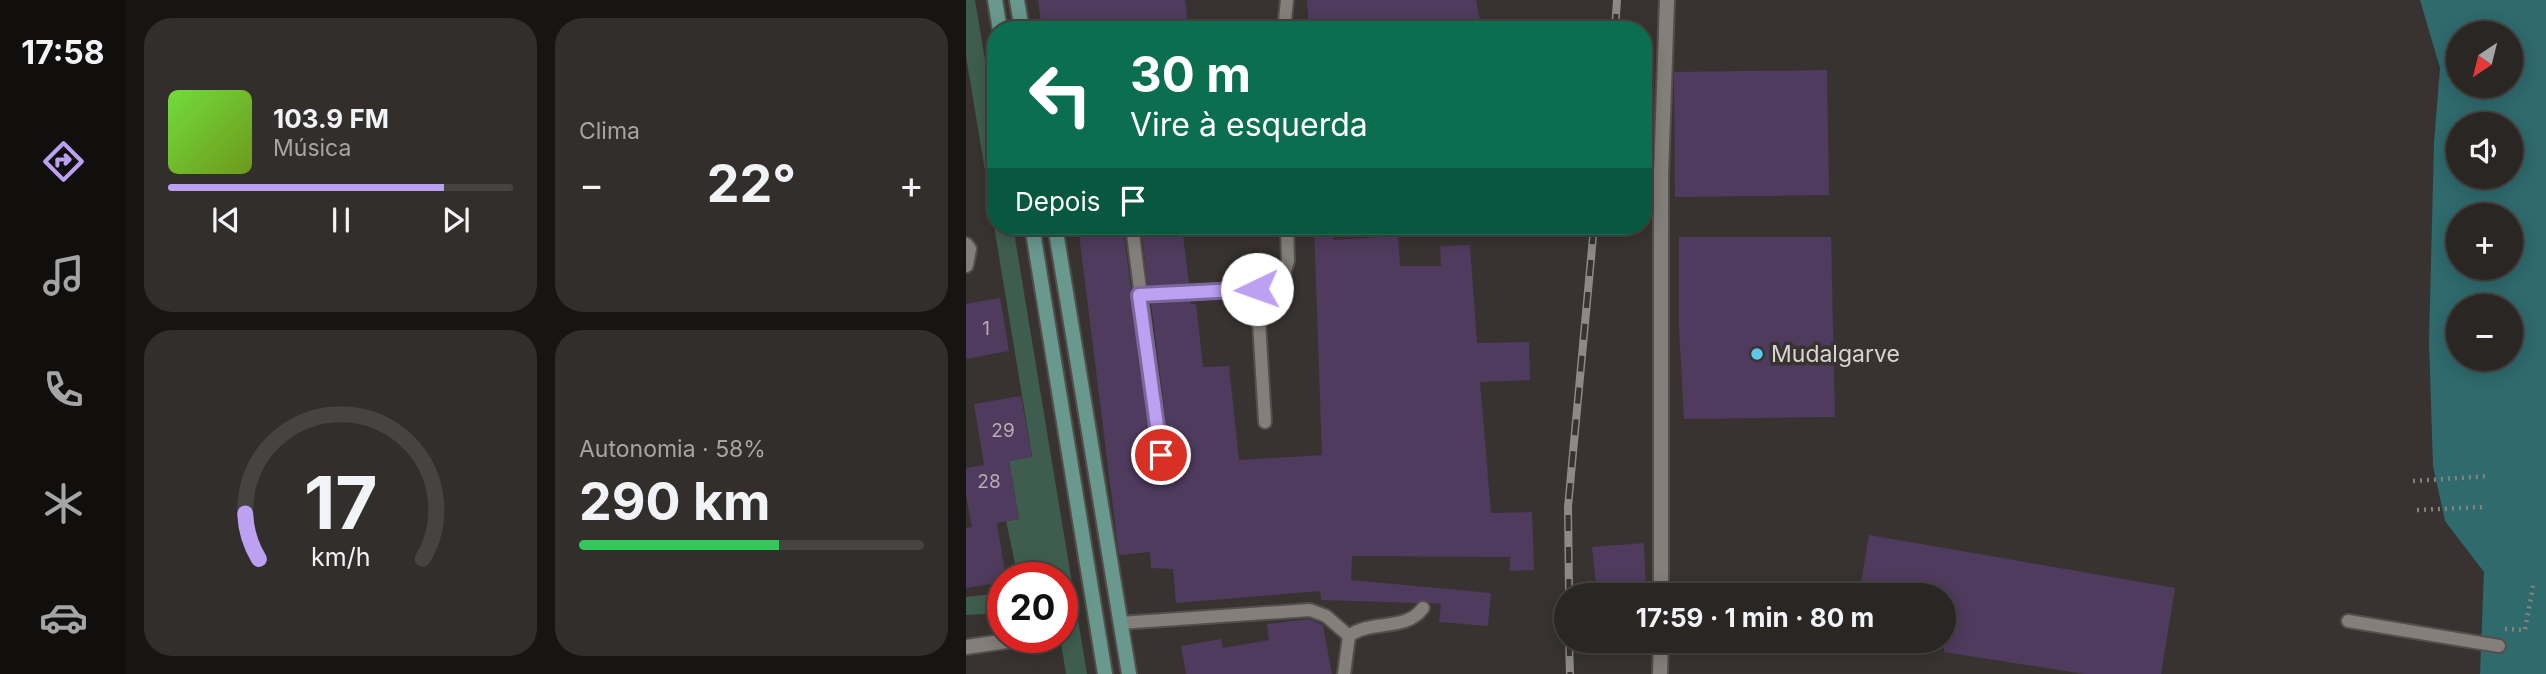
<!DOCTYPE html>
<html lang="pt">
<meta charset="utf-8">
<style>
:root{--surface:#2a2624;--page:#322e2c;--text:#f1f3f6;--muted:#a5a5a6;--line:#464341;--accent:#bca0f2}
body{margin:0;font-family:Inter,sans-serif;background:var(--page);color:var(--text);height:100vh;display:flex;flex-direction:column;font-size:26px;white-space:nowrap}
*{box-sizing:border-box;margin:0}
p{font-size:23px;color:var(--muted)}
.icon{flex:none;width:38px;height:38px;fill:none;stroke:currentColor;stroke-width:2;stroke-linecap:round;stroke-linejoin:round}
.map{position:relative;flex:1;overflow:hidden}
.drawer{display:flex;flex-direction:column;gap:18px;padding:18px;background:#171514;width:840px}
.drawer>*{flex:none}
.guide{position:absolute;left:21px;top:21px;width:665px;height:214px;border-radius:28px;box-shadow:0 4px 18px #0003,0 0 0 2px var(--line);background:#0b6e4f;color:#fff;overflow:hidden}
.needle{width:46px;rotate:215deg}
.buttons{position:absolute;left:1480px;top:21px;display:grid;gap:14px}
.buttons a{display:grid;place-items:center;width:77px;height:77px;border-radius:50%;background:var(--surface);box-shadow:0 4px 18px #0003,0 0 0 2px var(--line);font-size:35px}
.speed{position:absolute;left:21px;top:562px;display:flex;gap:14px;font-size:35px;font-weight:700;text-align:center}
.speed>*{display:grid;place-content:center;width:91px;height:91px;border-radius:50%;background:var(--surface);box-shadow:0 4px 18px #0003,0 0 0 2px var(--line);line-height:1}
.speed .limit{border:10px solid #d22;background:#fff;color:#111}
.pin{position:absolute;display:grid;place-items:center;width:60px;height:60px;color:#fff;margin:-30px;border:4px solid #fff;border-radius:50%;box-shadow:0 2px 7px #0007}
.me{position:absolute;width:77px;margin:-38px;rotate:267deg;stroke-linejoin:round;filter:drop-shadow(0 0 5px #0008)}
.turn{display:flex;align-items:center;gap:24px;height:147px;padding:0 28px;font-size:32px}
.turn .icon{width:91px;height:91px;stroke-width:2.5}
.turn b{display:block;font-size:49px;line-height:60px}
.then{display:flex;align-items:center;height:66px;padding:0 28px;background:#0003;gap:14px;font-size:26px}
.big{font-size:52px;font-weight:700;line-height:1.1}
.drawer .tile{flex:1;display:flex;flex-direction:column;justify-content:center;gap:10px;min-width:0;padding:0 24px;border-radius:28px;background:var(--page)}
.drawer .dial{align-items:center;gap:0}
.dial svg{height:182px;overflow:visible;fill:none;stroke:var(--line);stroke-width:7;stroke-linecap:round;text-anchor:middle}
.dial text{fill:var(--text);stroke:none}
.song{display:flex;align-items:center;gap:21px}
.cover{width:84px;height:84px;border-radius:10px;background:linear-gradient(135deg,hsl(100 70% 55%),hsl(80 70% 35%))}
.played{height:7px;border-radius:4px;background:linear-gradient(90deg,var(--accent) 80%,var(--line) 80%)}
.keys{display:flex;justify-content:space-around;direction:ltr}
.heat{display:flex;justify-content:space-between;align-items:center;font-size:38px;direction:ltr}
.charge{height:10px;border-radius:5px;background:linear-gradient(90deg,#34c759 58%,var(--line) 0)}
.drawer .tiles{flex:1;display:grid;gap:18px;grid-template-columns:repeat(2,1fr)}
.trip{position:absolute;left:588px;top:583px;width:402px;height:70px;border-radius:35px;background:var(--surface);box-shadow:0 4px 18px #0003,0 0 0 2px var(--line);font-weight:700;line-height:70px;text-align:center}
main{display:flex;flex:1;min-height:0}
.dock{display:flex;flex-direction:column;width:126px;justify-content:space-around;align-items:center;background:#110f0e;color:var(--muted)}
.dock .icon{width:49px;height:49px}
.dock .current{color:var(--accent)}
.dock b{font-size:32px;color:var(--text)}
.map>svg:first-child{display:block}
.green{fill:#3f5d4f}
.water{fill:#2f6a6d;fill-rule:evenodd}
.building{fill:#4f3b5d}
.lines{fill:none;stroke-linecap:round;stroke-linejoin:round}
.service-casing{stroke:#534f4c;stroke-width:16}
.minor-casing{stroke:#534f4c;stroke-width:18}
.secondary-casing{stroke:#534f4c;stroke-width:18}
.path{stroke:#868280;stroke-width:4.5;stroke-dasharray:2 5;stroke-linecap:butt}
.service{stroke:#847f7b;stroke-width:12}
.minor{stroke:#847f7b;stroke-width:14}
.secondary{stroke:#68988e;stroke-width:14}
.rail-casing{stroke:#8d8986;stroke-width:8}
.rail{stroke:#383330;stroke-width:5;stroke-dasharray:16;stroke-linecap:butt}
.route-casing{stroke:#7a689d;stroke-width:18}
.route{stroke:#bca0f2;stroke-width:12}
.poi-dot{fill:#5bc8e6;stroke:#383330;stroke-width:2.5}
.labels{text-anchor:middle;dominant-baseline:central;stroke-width:7;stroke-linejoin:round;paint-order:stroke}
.number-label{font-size:19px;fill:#b5aeb5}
.poi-label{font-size:23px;fill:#d7d4d2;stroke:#383330;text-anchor:start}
</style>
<main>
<nav class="dock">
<b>17:58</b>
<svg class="icon current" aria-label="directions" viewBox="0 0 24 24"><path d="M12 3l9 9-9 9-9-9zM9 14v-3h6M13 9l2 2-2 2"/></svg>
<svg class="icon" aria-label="music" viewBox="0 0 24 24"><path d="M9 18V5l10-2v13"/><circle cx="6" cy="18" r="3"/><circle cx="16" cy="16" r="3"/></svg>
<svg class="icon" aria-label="phone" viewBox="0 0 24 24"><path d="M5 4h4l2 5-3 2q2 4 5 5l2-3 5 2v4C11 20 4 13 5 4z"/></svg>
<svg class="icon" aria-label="climate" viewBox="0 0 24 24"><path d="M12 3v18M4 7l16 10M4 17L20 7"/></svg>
<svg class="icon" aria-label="car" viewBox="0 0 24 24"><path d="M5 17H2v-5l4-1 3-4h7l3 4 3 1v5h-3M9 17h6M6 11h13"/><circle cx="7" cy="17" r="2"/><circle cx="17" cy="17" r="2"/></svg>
</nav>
<section class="drawer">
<div class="tiles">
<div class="tile">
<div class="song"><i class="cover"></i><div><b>103.9 FM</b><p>Música</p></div></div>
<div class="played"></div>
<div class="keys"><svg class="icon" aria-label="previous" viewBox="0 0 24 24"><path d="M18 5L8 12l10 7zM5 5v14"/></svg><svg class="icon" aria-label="pause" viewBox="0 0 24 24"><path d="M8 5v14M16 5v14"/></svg><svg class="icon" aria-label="next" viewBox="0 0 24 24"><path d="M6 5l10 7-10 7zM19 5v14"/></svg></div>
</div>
<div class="tile"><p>Clima</p>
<div class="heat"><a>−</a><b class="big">22°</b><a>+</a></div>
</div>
<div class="tile dial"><svg viewBox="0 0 100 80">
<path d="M14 69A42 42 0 1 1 86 69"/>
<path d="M14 69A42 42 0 0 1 8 49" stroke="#bca0f2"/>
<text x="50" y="56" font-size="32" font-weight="700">17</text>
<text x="50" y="72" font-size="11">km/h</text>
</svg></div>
<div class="tile"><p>Autonomia · 58%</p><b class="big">290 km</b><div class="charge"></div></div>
</div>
</section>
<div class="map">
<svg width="1580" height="674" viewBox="0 0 1580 674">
<rect width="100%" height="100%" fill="#383330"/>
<g class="green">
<polygon points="0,0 9,0 30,125 30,226 47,226 121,674 100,674 94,637 96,637 96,578 52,577 40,521 53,519 43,461 66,456 0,56"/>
<polygon points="37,593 37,613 0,615 0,597"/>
</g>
<path class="water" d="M 1454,0 L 1580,0 L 1580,674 L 1514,674 L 1518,572 L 1479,521 L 1467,466 L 1463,341 L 1468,143 L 1474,68 ZM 1493,33 L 1545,33 L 1545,86 L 1493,86 ZM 1493,124 L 1545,124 L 1545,177 L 1493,177 ZM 1493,215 L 1545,215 L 1545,268 L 1493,268 ZM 1493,306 L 1545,306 L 1545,359 L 1493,359 Z"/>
<g class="building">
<polygon points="72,0 219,0 223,30 76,30"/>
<polygon points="341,0 510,0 516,30 343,30"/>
<polygon points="861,70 863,195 709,197 708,72"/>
<polygon points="112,226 157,226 186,456 189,461 195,464 201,461 204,454 185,303 225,301 225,304 230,304 237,367 263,366 273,460 356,455 348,226 368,226 368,240 432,236 434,266 475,266 474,246 504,245 511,343 563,342 564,380 514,382 525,513 566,512 568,570 544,571 544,557 386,556 385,580 525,593 522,626 473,622 475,604 464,603 458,599 450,603 355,600 354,591 210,603 207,569 185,568 184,552 153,555"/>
<polygon points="175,226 216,226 223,284 182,286"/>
<polygon points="713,237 865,237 869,417 718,419 713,328"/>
<polygon points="34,298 43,351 0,359 0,304"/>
<polygon points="55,396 66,457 43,461 53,519 31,523 40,578 37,578 37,582 0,588 0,528 6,527 0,495 0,468 18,465 8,404"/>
<polygon points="903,535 1209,588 1195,674 1118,674 978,652 978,595 893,595"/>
<polygon points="678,543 680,595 631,595 626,547"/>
<polygon points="343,619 357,625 366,674 220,674 215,646 255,639 257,648 303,640 301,624"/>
</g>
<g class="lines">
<defs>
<g id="service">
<polyline points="318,30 321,0"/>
<polyline points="166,226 195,455"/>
<polyline points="291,289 299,422"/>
<polyline points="173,295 291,289 315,283 322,261 321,226"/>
<polyline points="1382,621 1533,646"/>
<polyline points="154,623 344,610 360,616 383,636"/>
<path d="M 378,674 L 383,636 C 405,619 440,632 457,608"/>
</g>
<g id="minor">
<polyline points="0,245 3,249 0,265"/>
<polyline points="695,595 695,175 701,0"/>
<polyline points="0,647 68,637"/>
<polyline points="694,674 695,640"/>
</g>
<g id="secondary">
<polyline points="29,0 34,30"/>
<polyline points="51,0 56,30"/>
<polyline points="66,226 139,674"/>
<polyline points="89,226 163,674"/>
</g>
</defs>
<use href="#service" class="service-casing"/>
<use href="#minor" class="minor-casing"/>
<use href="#secondary" class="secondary-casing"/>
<g class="path">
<polyline points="1447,481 1524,476"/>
<polyline points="1451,510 1517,507"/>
<polyline points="1539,629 1559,630 1567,586"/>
</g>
<use href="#service" class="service"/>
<use href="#minor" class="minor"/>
<use href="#secondary" class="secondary"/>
<defs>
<g id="rail">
<polyline points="649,30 651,0"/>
<polyline points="603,595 602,507 628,226"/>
<polyline points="603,640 604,674"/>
</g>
</defs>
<use href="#rail" class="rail-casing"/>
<use href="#rail" class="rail"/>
</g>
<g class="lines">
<defs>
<polyline id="route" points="195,455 173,295 291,289"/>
</defs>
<use href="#route" class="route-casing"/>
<use href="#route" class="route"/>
</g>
<circle class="poi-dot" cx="791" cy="354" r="7"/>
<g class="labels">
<g class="number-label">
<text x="20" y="328">1</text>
<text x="37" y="430">29</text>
<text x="23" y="481">28</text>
</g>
<g class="poi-label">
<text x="805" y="354">Mudalgarve</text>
</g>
</g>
</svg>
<div class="buttons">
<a><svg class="needle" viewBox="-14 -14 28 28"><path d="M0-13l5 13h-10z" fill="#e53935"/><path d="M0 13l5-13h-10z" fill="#a5a5a6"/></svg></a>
<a><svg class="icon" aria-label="sound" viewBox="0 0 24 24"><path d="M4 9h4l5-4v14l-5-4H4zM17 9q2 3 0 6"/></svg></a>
<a>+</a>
<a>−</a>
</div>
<div class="speed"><div class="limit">20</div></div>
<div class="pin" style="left:195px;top:455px;background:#d93025"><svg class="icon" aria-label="arrive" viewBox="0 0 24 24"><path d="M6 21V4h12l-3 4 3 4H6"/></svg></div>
<svg class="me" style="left:291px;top:289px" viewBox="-20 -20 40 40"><circle r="19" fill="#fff"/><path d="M0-13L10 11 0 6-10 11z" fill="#bca0f2"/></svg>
<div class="trip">17:59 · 1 min · 80 m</div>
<div class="guide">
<div class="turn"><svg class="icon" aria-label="left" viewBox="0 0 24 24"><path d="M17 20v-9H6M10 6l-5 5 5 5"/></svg><div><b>30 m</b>Vire à esquerda</div></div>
<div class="then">Depois<svg class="icon" aria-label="arrive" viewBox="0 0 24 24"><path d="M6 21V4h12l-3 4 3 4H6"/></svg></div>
</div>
</div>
</main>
